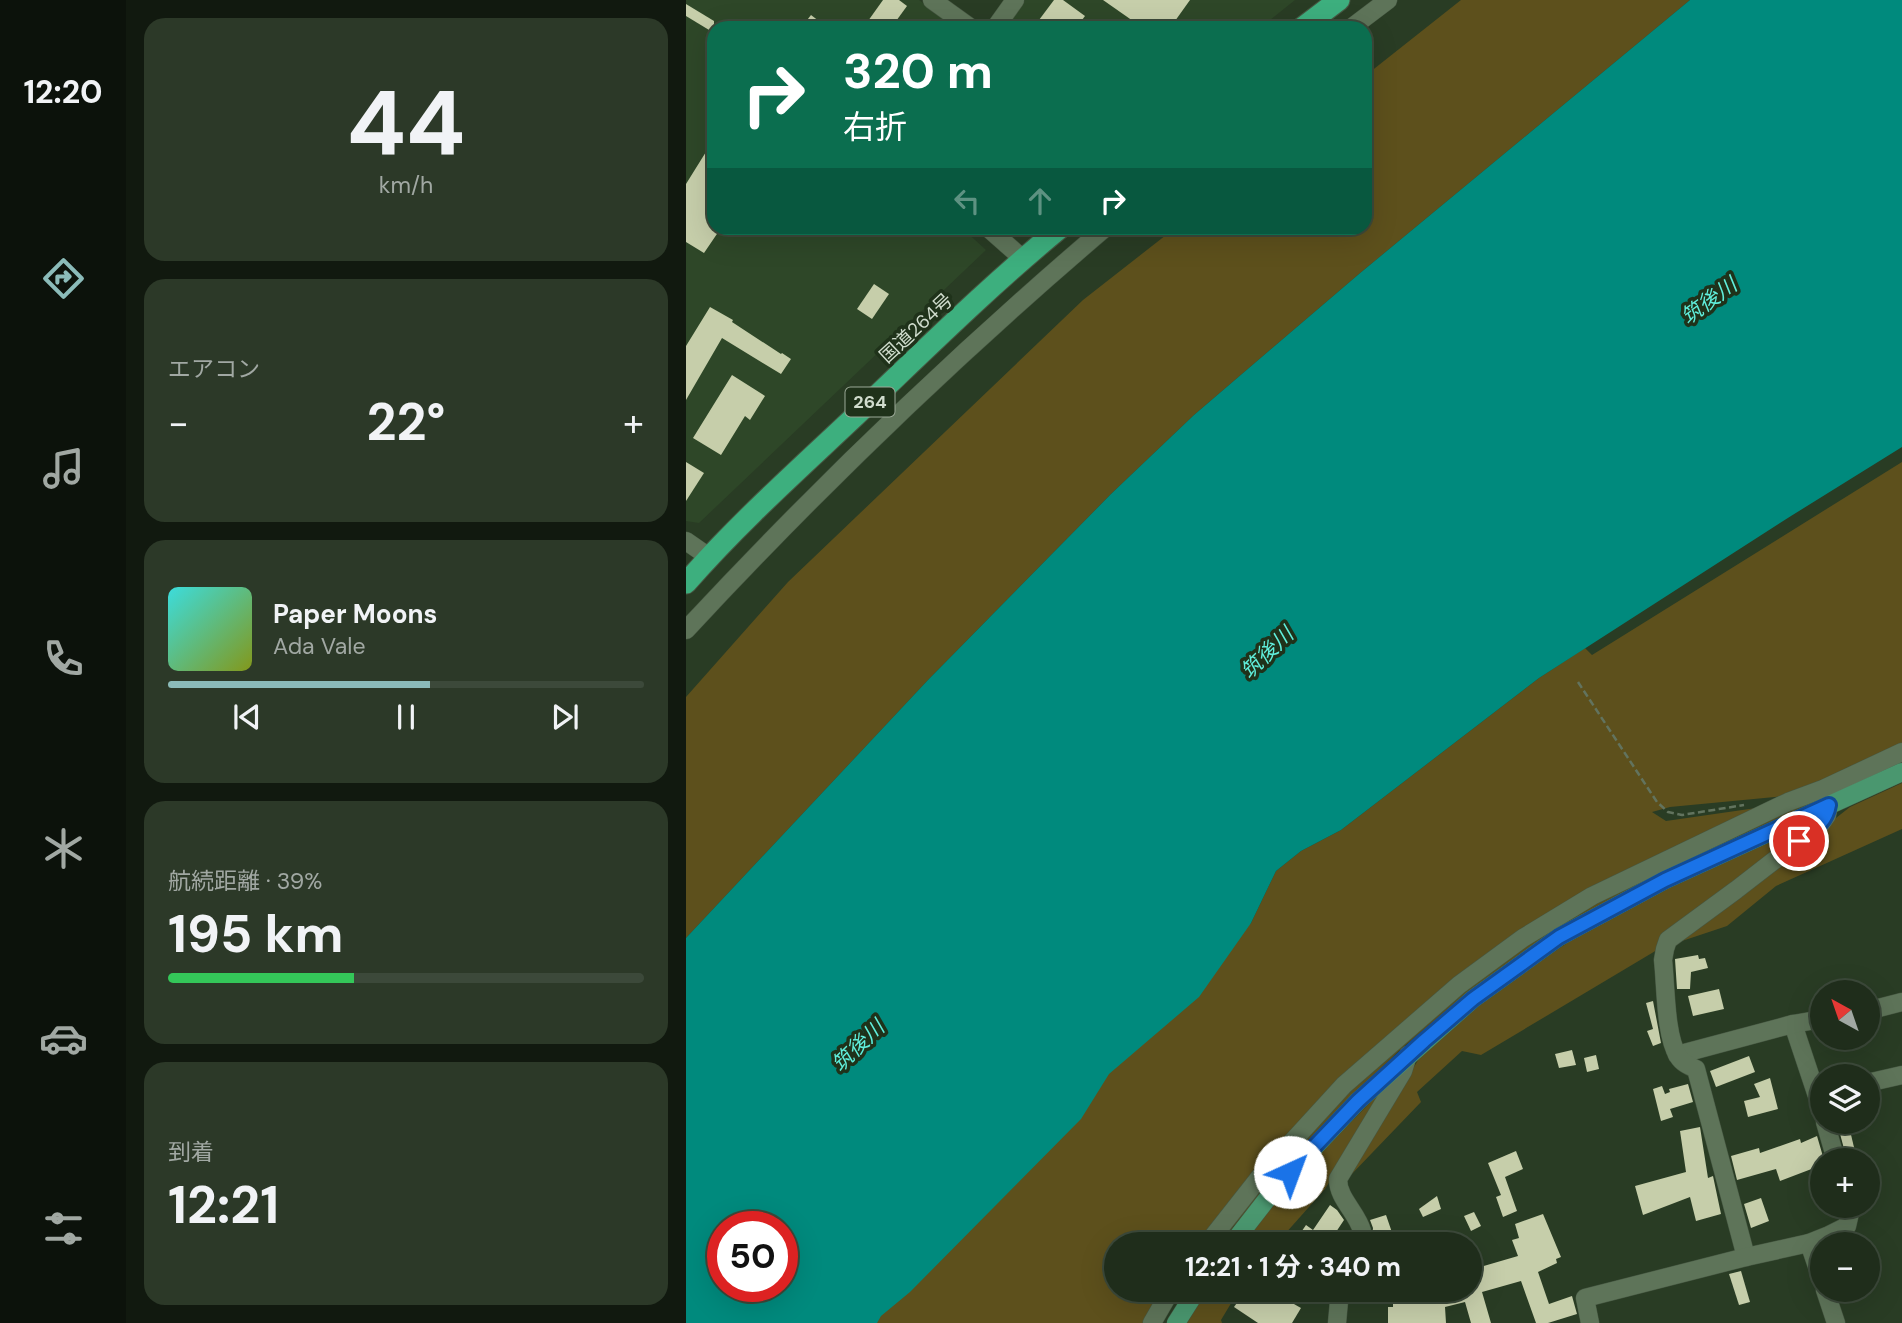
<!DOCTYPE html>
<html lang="ja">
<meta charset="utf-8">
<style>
:root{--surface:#1f2d1b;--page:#2c3928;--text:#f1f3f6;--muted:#a1a8a3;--line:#3c493a;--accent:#8bbbb9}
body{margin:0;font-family:"DM Sans","Noto Sans JP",sans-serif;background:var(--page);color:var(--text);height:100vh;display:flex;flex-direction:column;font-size:26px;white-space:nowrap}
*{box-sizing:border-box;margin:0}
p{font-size:23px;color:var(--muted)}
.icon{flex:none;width:38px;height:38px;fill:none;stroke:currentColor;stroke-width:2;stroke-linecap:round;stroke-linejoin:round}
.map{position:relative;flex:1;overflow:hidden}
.drawer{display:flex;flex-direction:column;gap:18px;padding:18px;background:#11190f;width:560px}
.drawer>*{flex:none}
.banner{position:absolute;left:21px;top:21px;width:665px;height:214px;border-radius:21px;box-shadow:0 7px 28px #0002,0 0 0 2px var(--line);background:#0b6e4f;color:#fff;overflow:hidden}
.needle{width:46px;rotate:320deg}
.controls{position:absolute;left:1124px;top:980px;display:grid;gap:14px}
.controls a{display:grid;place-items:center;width:70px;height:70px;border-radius:50%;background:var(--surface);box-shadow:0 7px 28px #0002,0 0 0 2px var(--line);font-size:35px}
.speed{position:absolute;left:21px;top:1211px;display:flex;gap:14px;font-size:35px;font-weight:700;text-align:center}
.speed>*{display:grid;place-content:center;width:91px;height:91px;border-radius:50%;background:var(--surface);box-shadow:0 7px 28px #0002,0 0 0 2px var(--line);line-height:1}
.speed .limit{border:10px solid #d22;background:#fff;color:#111}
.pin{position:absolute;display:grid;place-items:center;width:60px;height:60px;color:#fff;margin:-30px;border:4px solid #fff;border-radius:50%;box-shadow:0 2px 7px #0007}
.me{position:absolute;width:77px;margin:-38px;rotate:43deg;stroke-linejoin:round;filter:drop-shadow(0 0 5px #0008)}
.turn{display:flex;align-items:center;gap:24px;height:147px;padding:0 21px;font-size:32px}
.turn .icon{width:91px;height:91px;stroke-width:2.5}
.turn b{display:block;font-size:49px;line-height:60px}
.lanes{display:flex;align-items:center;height:66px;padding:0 21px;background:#0003;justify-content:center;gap:35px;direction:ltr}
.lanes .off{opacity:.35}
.big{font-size:52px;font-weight:700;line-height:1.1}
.drawer .tile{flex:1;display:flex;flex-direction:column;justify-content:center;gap:10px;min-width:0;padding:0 24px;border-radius:21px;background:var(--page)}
.drawer .dial{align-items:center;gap:0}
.dial b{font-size:91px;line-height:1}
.song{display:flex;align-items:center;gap:21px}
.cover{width:84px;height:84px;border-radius:10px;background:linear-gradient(135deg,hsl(180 70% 55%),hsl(70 70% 35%))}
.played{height:7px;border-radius:4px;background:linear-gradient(90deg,var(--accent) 55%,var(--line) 55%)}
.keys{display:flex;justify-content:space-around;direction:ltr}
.heat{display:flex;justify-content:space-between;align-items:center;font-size:38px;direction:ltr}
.charge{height:10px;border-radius:5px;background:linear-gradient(90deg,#34c759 39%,var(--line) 0)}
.trip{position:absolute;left:418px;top:1232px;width:378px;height:70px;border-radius:35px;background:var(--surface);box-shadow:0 7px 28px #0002,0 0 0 2px var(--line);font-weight:700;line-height:70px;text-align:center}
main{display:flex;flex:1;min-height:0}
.dock{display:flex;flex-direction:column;width:126px;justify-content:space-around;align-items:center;background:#0c120b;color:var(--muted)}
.dock .icon{width:49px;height:49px}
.dock .current{color:var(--accent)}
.dock b{font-size:32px;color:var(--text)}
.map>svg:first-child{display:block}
.built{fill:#2e4728}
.green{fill:#5d501c}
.water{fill:#008a7d;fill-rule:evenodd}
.building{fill:#c6ceaa}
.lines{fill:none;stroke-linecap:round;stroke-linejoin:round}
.minor-casing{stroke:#465742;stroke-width:19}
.major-casing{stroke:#465742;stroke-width:19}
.highway-casing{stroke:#465742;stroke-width:23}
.path{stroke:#62735e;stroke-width:2.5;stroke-dasharray:7 3.5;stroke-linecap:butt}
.minor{stroke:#5e7459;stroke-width:18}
.major{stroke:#4a976f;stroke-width:18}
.highway{stroke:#3daf7e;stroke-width:21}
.route-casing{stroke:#114b97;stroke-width:18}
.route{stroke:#1a73e8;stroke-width:12}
.labels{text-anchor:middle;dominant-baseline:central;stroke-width:7;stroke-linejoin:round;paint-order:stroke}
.shield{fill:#1f321a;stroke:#9ba997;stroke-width:2}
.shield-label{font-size:18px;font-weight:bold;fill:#d0dccd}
.street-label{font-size:19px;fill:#d0dccd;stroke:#1f321a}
.water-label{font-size:21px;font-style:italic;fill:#60efdc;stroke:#1f321a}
</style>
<main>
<nav class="dock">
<b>12:20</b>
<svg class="icon current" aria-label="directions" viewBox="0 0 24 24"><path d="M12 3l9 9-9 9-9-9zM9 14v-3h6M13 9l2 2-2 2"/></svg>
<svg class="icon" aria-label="music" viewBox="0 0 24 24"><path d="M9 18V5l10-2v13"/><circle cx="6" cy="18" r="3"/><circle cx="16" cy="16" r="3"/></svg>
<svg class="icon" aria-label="phone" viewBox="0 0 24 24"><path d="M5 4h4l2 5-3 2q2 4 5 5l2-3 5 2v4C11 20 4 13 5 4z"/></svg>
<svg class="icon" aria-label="climate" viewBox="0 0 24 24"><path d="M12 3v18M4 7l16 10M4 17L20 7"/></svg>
<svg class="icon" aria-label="car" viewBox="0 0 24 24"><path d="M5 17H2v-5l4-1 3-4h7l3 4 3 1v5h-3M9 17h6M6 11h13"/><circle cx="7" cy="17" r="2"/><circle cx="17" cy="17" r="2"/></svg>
<svg class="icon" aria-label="filters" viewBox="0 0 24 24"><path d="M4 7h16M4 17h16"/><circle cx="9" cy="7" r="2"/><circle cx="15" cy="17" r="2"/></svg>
</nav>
<section class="drawer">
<div class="tile dial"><b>44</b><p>km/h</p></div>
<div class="tile"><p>エアコン</p>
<div class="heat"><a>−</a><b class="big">22°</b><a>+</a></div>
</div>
<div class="tile">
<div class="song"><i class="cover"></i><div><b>Paper Moons</b><p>Ada Vale</p></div></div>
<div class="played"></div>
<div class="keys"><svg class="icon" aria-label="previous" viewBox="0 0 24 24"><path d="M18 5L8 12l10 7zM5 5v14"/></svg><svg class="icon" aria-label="pause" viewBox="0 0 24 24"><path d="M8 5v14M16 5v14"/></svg><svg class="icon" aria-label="next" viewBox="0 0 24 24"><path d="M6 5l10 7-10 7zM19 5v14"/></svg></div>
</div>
<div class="tile"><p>航続距離 · 39%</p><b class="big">195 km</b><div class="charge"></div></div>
<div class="tile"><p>到着</p><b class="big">12:21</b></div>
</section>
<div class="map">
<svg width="1216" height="1323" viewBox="0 0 1216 1323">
<rect width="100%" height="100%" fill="#293c24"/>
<g class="built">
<polygon points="0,0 233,0 272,28 28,28 28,228 276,228 300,250 13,523 0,521"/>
<polygon points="339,0 609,0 574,28 319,28"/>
</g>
<g class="green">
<polygon points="775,0 1004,0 673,274 508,415 425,494 242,680 0,938 0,697 102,582 397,300 489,228 679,228 679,76"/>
<polygon points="1216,462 1216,747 1109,795 984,807 966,812 980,821 1084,806 769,982 515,1244 430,1244 430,1290 480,1290 460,1323 174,1323 422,1041 565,923 590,871 615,851 655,830 853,678 899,648 906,655"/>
<polygon points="1216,754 1216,762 988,866 783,992 716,1048 661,1101 580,1187 533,1244 527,1244 662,1088 777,987 909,898"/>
<polygon points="1216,783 1216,829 1090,886 1041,926 990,943 1164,807"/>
<polygon points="1130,823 971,950 795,1055 776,1051 731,1092 735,1102 662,1178 735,1055 801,998 887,939 990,882"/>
<polygon points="707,1079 639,1189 590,1244 556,1244 594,1195"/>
<polygon points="521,1290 553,1290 535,1320 536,1323 500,1323"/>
</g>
<path class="water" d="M 1004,0 L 1216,0 L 1216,447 L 1105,516 L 853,678 L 655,830 L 615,851 L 590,871 L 565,923 L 513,997 L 423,1074 L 395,1119 L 224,1292 L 195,1316 L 191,1323 L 0,1323 L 0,938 L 242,680 L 425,494 L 508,415 L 673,274 ZM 37,1227 L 96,1227 L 96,1286 L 37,1286 Z"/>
<g class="building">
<polygon points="197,0 213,0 221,6 205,28 177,28"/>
<polygon points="368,0 377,0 399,16 390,28 347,28"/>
<polygon points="417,0 504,0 484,28 457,28"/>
<polygon points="0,4 28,21 28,33 0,16"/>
<polygon points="125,15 142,28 115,28"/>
<polygon points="28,139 28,228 35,228 18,253 0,242 0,184"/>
<polygon points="188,284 203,294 186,319 171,309"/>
<polygon points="24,307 47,320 46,322 95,354 96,353 105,359 95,374 36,338 0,400 0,346"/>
<polygon points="46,375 79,396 64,420 59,416 35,455 7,438"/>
<polygon points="0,462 18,473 0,501"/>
<polygon points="1012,955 1013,959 1019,958 1022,968 1005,972 1004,989 991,989 989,959"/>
<polygon points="1033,989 1038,1009 1007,1016 1002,996"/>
<polygon points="967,1001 975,1043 967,1046 961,1031 967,1029 960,1003"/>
<polygon points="886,1050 890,1065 873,1068 869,1054"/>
<polygon points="910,1055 913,1069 901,1072 898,1058"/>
<polygon points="1063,1056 1069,1072 1030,1087 1024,1071"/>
<polygon points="1084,1078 1092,1109 1062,1117 1058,1101 1074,1097 1068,1084"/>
<polygon points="1002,1084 1007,1102 984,1109 987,1117 975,1121 967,1089 976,1086 979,1094 984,1092 983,1089"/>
<polygon points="1159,1122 1162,1122 1171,1160 1161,1160 1153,1130"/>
<polygon points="1014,1127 1022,1178 1027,1176 1035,1214 1010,1221 1004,1197 957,1215 949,1186 1000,1172 994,1131"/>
<polygon points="1131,1136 1138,1160 1136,1160 1136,1165 1094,1181 1090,1169 1051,1180 1045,1156 1073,1148 1074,1153 1114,1139 1115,1143"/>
<polygon points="830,1151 837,1169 819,1177 831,1211 817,1217 810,1197 815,1195 802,1163"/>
<polygon points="751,1196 755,1209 737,1217 733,1209"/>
<polygon points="1075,1198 1083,1221 1065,1228 1058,1204"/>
<polygon points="644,1205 651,1210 658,1220 646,1238 645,1237 640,1244 607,1244 620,1225 627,1230"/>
<polygon points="788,1212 795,1226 785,1231 778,1216"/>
<polygon points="857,1214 875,1257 870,1259 871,1263 852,1272 863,1304 886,1296 891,1314 862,1323 850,1323 835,1281 796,1292 805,1323 785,1323 779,1302 759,1307 760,1323 702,1323 702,1307 707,1307 707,1290 784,1290 784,1270 832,1256 826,1240 833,1238 829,1224"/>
<polygon points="700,1215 710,1244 688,1244 686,1237 687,1228 684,1220"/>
<polygon points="1055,1271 1064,1302 1053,1305 1043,1274"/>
<polygon points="560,1290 583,1290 615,1308 606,1323 572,1323 548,1307"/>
</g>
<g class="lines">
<defs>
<g id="minor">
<polyline points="246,0 285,28"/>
<polyline points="309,28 329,0"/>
<polyline points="665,28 702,0"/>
<polyline points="302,228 336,258"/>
<polyline points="0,541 23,557"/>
<path d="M 0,630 C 132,488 271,354 419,228"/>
<polyline points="1181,1011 1216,1002"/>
<polyline points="1107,1024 1136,1111"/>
<polyline points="991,1055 1107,1024 1136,1019"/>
<polyline points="1181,1083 1216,1075"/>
<polyline points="1139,1122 1150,1160"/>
<polyline points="1123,1243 1136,1281"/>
<polyline points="521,1244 573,1178 658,1085 773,985 837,938 906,896 1102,802 1137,789 1216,752"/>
<path d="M 669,1244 L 676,1231 C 671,1212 652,1199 652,1179 L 717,1071 L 722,1055"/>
<path d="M 1060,1257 L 1010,1069 C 1003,1066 996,1063 992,1056 C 979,1035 980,986 977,960 L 979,949 L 982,940 L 1050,890 L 1134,825 L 1141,815 L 1143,805"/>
<polyline points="1139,1290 1150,1323"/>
<polyline points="466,1323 485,1290"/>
<polyline points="651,1323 654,1290"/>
<polyline points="904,1323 899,1298 1060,1257 1123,1243 1143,1235 1161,1226 1164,1213 1163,1206"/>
</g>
<g id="major">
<polyline points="546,1244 588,1190 672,1101 787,999 873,937 979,880 1216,772"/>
<polyline points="490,1323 511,1290"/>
</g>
<g id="highway">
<polyline points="616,28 653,0"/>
<path d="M 0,583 C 56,519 121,462 182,404 C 245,344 307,283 374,228"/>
</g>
</defs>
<use href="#minor" class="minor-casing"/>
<use href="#major" class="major-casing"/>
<use href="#highway" class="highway-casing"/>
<polyline class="path" points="892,682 971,802 982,812 996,815 1058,805"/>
<use href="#minor" class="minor"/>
<use href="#major" class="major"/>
<use href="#highway" class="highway"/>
</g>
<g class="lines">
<defs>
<path id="route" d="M 604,1172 L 672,1101 L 738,1041 L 787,999 L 873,937 L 979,880 L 1143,805 C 1140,823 1127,830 1113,841"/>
</defs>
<use href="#route" class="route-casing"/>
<use href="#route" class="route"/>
</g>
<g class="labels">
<rect class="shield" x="159.5" y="387.5" width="49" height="29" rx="5"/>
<g class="shield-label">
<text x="184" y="402">264</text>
</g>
<g class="street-label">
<text transform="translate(230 328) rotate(-43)">国道264号</text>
</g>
<g class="water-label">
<text transform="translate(1023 301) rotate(-36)">筑後川</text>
<text transform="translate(581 653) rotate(-44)">筑後川</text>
<text transform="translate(172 1046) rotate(-44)">筑後川</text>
</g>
</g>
</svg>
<div class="controls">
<a><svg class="needle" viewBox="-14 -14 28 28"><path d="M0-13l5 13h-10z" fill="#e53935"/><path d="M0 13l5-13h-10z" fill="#a1a8a3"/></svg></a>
<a><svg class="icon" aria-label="layers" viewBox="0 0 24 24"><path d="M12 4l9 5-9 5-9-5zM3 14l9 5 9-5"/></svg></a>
<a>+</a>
<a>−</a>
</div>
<div class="speed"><div class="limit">50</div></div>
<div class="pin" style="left:1113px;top:841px;background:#d93025"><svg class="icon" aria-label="arrive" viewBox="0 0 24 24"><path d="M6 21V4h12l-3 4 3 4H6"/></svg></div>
<svg class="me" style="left:604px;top:1172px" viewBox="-20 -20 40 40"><circle r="19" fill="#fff"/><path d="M0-13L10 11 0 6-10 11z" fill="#1a73e8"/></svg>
<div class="trip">12:21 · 1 分 · 340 m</div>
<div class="banner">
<div class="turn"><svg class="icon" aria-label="right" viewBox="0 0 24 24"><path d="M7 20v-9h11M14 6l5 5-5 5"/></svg><div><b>320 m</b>右折</div></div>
<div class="lanes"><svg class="icon off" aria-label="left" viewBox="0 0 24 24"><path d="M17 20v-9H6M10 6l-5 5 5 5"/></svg><svg class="icon off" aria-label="ahead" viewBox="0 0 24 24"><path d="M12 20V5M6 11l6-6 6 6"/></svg><svg class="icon" aria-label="right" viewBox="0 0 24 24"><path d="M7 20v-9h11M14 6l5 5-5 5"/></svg></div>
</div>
</div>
</main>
